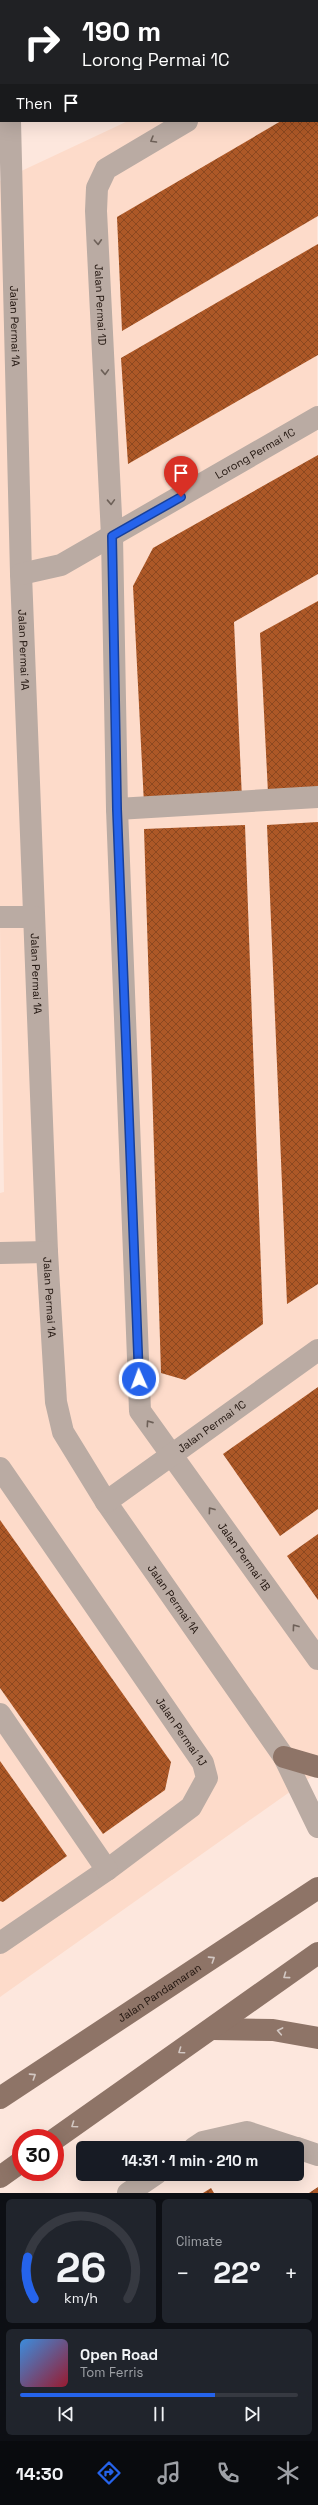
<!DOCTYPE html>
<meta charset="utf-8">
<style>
:root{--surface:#171b24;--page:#20242c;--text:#f1f3f6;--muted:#9ea1a6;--line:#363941;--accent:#2563eb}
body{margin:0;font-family:"Space Grotesk",sans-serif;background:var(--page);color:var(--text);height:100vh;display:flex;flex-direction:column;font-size:15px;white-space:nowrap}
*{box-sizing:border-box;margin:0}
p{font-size:13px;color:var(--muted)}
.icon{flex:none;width:22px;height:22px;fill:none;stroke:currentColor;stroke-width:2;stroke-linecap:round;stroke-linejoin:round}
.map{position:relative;height:2193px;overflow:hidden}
.sheet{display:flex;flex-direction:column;gap:6px;padding:6px;background:#0d0f14;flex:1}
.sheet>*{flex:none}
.top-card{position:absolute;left:0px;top:0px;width:318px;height:122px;box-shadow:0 4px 16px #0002;background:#202124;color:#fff;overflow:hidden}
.speed{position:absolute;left:12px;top:2129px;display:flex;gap:8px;font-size:20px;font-weight:700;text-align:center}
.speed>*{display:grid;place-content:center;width:52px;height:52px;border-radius:50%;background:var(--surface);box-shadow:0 4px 16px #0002;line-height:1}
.speed .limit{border:6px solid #d22;background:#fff;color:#111}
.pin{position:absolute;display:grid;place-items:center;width:34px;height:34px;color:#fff;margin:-41px -17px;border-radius:50% 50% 50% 0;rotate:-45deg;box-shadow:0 0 4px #0007}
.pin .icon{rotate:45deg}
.me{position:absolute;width:44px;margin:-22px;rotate:358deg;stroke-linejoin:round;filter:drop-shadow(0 0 3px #0008)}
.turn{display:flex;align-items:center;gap:14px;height:84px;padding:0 16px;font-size:18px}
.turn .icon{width:52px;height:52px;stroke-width:2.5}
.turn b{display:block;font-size:28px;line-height:34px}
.then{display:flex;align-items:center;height:38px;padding:0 16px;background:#0003;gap:8px;font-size:15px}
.big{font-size:30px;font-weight:800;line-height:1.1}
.sheet .widget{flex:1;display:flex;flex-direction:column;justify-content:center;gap:6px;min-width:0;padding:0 14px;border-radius:6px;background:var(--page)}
.sheet .dial{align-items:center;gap:0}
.dial svg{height:104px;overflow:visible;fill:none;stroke:var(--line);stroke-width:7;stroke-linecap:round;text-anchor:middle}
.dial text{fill:var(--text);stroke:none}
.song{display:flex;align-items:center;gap:12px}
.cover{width:48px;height:48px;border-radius:6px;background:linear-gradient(135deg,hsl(210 70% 55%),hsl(350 70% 35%))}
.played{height:4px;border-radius:2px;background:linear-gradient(90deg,var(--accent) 70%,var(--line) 70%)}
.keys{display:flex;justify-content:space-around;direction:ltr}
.heat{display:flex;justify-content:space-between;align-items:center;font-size:22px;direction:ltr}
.sheet .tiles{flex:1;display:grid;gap:6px;grid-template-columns:1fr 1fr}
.widget:last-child{grid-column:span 2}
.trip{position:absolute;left:76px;top:2141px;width:228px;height:40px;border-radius:6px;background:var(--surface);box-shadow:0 4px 16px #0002;font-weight:800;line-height:40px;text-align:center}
.dock{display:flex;height:64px;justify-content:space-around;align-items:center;background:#090b0e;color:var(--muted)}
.dock .icon{width:28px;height:28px}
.dock .active{color:var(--accent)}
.dock b{font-size:18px;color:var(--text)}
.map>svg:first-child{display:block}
.built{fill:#fddbca}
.building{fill:url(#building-cross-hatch)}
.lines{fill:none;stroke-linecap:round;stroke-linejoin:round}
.minor{stroke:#baaba3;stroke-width:22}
.major{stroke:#8e7467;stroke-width:22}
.oneway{stroke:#6d6058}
.oneway2{stroke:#d2c7c2}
.route-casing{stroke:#184099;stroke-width:10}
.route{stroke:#2563eb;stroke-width:7}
.labels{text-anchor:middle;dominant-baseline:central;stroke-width:3;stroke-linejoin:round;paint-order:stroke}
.street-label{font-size:11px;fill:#20140e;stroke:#fff}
</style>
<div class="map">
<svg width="318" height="2193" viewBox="0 0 318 2193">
<defs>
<pattern id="building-cross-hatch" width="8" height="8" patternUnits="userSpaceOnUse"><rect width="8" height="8" fill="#ad5827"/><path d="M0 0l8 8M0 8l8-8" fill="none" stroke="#8c4820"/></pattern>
</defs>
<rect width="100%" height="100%" fill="#fde7dd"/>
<polygon class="built" points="317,3 318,1772 0,1997 0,1193 4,1192 0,926 0,181 128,121 317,121"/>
<g class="building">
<polygon points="281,121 318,121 318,216 122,331 117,217"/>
<polygon points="318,244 318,355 128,464 121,358"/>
<polygon points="318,455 318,574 234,622 242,799 144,804 133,586 153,548"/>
<polygon points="318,601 318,791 268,793 260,633"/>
<polygon points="318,822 318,1284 287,1304 267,825"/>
<polygon points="245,825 263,1324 185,1380 161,1373 144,829"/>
<polygon points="318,1387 318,1509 280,1536 223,1454"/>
<polygon points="0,1520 171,1762 165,1790 103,1834 0,1688"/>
<polygon points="318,1534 318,1600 287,1556"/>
<polygon points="0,1761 67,1856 3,1902 0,1901"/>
<polygon points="318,2187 318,2193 309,2193"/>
<polygon points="211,2188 214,2193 203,2193"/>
</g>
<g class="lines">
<g class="minor">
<polyline points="7,0 7,1"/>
<polyline points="317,46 318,46"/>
<path id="s1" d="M 10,121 L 21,574 L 47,1252 L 56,1402 L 63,1432 L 106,1502 L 284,1757 L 318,1827"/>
<path id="s2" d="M 187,121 L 106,169 L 97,188 L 96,211 L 112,536 L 117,809 L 140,1411 L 318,1659"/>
<path id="s3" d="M 21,574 L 61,565 L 318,417"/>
<polyline points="117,809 318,797"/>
<polyline points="0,917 34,917"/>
<polyline points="0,1253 47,1252"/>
<path id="s4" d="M 0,1468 L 203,1763 L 207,1778 L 191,1807 L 107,1870 L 0,1943"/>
<path id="s5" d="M 106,1502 L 318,1350"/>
<polyline points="0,1714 107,1870"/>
<polyline points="194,2148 203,2142 247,2132 296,2148"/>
<polyline points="297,2148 318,2155"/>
<polyline points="128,2193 156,2174"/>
</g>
<g class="major">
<polyline points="284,1757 318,1767"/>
<polyline points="213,2029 273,2030 318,2038"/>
<path id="s6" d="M 0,2098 L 318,1888"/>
<polyline points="55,2139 318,1953"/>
<polyline points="0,2177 21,2162"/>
</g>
</g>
<defs><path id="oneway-chevron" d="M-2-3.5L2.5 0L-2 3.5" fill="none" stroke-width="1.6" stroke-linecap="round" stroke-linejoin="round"/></defs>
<g class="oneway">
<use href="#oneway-chevron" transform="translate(153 140) rotate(150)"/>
<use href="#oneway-chevron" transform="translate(98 242) rotate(87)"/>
<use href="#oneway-chevron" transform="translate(105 372) rotate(88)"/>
<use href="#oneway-chevron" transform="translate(111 502) rotate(88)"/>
<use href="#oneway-chevron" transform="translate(149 1423) rotate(-125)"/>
<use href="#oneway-chevron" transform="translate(211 1510) rotate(-126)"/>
<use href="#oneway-chevron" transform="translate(295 1627) rotate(-126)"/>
</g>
<g class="oneway2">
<use href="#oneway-chevron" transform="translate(212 1959) rotate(-33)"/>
<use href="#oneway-chevron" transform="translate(286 1976) rotate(144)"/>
<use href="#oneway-chevron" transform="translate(280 2031) rotate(-169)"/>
<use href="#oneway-chevron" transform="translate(181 2051) rotate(145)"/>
<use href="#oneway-chevron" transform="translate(33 2076) rotate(-33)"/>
<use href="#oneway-chevron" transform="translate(74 2125) rotate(145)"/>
</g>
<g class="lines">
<defs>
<polyline id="route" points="139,1379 117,809 112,536 181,497"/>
</defs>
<use href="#route" class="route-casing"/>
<use href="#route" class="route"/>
</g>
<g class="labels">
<g class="street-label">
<text stroke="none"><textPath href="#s2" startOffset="232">Jalan Permai 1D</textPath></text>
<text stroke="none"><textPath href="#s1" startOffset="205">Jalan Permai 1A</textPath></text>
<text stroke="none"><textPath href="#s3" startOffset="265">Lorong Permai 1C</textPath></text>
<text stroke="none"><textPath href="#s1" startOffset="529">Jalan Permai 1A</textPath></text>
<text stroke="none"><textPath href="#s1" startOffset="853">Jalan Permai 1A</textPath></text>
<text stroke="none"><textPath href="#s1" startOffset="1177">Jalan Permai 1A</textPath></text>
<text stroke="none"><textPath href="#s5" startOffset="130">Jalan Permai 1C</textPath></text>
<text stroke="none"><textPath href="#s2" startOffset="1518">Jalan Permai 1B</textPath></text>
<text stroke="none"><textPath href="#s1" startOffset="1513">Jalan Permai 1A</textPath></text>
<text stroke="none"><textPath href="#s4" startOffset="320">Jalan Permai 1J</textPath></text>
<text stroke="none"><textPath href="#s6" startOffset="191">Jalan Pandamaran</textPath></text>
</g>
</g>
</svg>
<div class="speed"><div class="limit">30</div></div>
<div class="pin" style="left:181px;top:497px;background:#d93025"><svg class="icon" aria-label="arrive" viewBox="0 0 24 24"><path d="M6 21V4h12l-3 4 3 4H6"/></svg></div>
<svg class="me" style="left:139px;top:1379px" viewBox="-20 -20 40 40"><circle r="17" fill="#2563eb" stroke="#fff" stroke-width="3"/><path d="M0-11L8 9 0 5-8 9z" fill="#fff"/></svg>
<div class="trip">14:31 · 1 min · 210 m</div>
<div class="top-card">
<div class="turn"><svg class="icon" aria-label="right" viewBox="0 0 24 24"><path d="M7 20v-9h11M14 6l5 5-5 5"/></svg><div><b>190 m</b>Lorong Permai 1C</div></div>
<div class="then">Then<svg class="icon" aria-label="arrive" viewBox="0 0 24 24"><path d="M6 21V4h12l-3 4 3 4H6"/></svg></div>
</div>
</div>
<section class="sheet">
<div class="tiles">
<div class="widget dial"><svg viewBox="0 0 100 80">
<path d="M14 69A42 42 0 1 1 86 69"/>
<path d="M14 69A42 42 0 0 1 9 37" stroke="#2563eb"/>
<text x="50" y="56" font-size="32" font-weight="700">26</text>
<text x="50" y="72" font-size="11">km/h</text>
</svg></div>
<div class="widget"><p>Climate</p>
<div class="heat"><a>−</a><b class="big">22°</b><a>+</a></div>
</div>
<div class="widget">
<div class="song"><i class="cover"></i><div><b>Open Road</b><p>Tom Ferris</p></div></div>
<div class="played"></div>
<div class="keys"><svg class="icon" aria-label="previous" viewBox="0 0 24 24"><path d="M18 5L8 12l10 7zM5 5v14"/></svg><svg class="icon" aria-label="pause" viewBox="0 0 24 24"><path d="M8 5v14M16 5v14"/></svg><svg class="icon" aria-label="next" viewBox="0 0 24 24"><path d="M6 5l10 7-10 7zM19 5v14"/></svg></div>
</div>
</div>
</section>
<nav class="dock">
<b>14:30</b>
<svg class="icon active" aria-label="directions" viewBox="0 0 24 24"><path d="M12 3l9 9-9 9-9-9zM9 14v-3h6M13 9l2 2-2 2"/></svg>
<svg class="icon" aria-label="music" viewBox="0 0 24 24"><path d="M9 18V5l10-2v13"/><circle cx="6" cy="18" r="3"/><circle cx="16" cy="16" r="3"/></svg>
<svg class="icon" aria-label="phone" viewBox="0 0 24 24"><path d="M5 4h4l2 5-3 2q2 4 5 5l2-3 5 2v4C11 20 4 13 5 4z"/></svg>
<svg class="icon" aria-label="climate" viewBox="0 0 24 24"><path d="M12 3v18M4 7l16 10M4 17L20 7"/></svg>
</nav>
